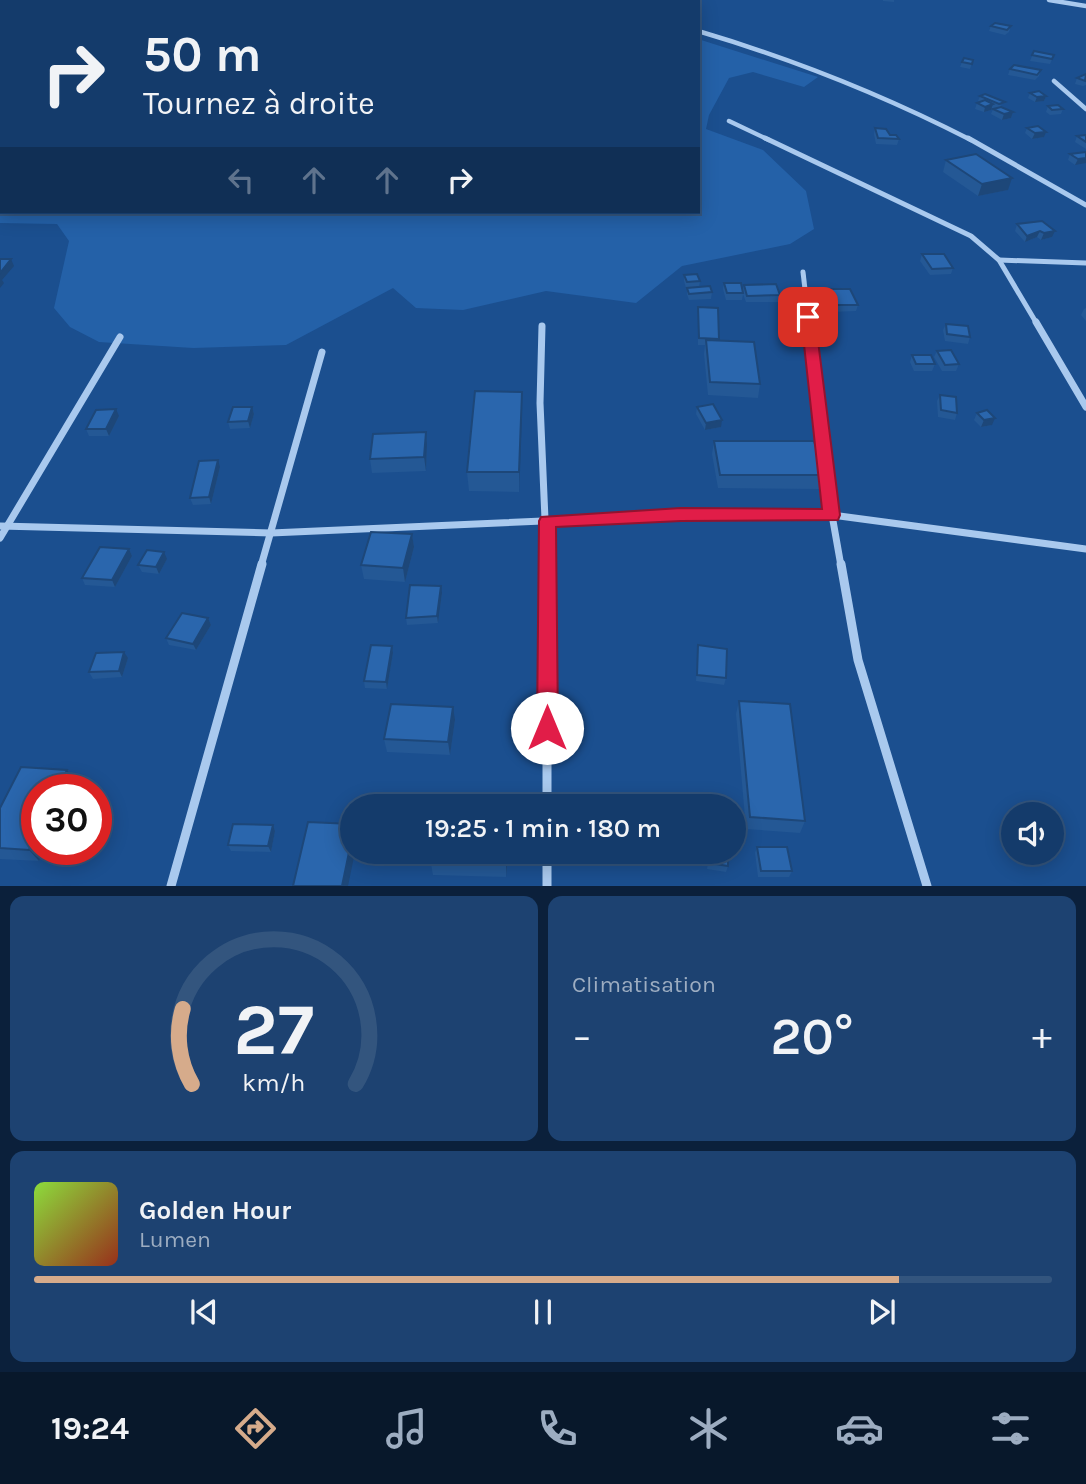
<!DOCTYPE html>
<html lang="fr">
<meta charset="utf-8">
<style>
:root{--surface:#143b6b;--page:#1d4271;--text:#f1f3f6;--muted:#9dadc1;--line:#33557e;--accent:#d6ab8b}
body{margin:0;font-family:Karla,sans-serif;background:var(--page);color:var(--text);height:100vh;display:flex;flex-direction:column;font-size:26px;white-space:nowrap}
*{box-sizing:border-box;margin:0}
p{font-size:23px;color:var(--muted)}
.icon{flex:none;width:38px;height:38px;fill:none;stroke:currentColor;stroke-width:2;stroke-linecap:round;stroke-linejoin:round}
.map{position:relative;height:886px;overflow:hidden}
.sheet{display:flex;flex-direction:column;gap:10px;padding:10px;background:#0b203b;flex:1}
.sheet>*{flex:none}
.hud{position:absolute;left:0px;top:0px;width:700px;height:214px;box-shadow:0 4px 18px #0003,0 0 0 2px var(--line);background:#143b6b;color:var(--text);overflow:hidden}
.buttons{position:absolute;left:1001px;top:802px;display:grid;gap:14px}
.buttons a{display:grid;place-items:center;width:63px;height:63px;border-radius:50%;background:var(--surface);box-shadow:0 4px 18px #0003,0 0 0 2px var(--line);font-size:35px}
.speed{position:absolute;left:21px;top:774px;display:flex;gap:14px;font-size:35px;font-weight:700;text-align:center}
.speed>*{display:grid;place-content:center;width:91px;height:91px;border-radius:50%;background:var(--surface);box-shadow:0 4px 18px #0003,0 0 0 2px var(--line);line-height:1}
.speed .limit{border:10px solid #d22;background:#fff;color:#111}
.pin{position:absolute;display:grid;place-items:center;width:60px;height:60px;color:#fff;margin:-30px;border-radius:14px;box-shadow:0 4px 10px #0006}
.me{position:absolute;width:77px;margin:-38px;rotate:0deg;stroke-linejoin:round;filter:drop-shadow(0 0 5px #0008)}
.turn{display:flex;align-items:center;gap:24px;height:147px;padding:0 28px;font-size:32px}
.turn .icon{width:91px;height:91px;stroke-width:2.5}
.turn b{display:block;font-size:49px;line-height:60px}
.lanes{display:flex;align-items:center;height:66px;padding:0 28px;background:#0003;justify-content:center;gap:35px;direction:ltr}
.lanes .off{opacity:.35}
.big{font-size:52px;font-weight:600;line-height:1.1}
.sheet .widget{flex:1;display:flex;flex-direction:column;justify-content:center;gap:10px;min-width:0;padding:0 24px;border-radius:14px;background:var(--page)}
.sheet .dial{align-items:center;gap:0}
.dial svg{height:182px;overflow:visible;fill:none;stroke:var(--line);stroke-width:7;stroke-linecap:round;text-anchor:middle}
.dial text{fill:var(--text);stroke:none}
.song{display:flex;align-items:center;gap:21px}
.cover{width:84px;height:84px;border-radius:10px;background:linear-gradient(135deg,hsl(90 70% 55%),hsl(10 70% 35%))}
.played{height:7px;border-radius:4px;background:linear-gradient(90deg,var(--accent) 85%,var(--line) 85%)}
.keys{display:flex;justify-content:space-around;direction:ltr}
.heat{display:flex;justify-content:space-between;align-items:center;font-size:38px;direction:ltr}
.sheet .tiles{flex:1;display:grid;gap:10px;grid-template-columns:1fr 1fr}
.widget:last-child{grid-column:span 2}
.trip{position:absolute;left:340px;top:794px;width:406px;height:70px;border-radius:35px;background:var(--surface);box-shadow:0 4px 18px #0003,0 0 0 2px var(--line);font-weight:600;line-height:70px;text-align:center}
.tabs{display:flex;height:112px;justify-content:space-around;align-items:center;background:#08182b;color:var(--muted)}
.tabs .icon{width:49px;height:49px}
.tabs .on{color:var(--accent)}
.tabs b{font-size:32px;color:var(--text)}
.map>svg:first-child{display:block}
.green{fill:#2461a8}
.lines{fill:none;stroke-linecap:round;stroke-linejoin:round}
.minor-far3{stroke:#a9c9ee;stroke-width:4.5}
.minor-far2{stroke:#a9c9ee;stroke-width:5}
.minor-far1{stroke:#a9c9ee;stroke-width:7}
.minor{stroke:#a9c9ee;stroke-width:9}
.wall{fill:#245895}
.shaded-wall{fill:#1d4779}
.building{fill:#2a66ad;stroke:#1d4779;stroke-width:2}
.route{fill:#e11d48;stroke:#92132f;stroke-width:2}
</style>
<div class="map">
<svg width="1086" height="886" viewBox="0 0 1086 886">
<rect width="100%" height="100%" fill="#1b4f8f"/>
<polygon class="green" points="698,39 818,77 804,87 753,72 729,78 709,115 706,129 763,150 806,191 814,229 790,244 682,266 636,303 546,291 463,310 416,308 393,288 286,345 193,348 99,342 70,327 54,308 69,241 57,224 0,223 0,108 2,212 698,212"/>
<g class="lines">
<g class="minor-far3">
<polyline points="571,0 577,2"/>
<polyline points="1049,0 1086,6"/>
<polyline points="341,2 345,0"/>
<path d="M 698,31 C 793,59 883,95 971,140"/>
<polyline points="1054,81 1086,109"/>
<polyline points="729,121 769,140"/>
</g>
<g class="minor-far2">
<polyline points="765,138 971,236 999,260 1037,324"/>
<polyline points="968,138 1086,205"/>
<polyline points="999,260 1086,263"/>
<polyline points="803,272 809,324"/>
</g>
<g class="minor-far1">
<polyline points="809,322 832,515 841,566"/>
<polyline points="1036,322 1086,407"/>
<polyline points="542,326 540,403 547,566"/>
<polyline points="0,526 271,533 681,515 832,515 1086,549"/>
<polyline points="0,538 120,337"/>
<polyline points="261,566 322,352"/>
</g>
<g class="minor">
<polyline points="547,564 547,807"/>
<polyline points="841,564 858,660 927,886"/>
<polyline points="547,852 547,886"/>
<polyline points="171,886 262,564"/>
</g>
</g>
<g class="wall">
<polygon points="393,0 443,0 437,2 397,2"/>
<polygon points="883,0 894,0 894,2 883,1"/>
<polygon points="991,26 1011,26 1009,32 1005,35 989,31"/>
<polygon points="1034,51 1054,55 1050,64 1030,61"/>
<polygon points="973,60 970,69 960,67 962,62"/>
<polygon points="1010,69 1041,70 1039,76 1035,80 1008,75"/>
<polygon points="1086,74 1086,85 1083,86 1075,84 1077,78"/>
<polygon points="1030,93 1046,96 1044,101 1035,102 1028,98"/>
<polygon points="985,94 1003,107 1013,112 1011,118 1002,120 991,114 993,109 994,108 992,108 991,110 984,112 975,109 977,103 980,102 978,101 980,96"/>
<polygon points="1048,106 1063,109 1061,114 1050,115 1046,112"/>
<polygon points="875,128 899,139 897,145 876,144 874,134"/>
<polygon points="1027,128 1044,137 1032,139 1025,133"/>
<polygon points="1086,135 1086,149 1075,142 1077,136"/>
<polygon points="1086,152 1075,165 1068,160 1070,154"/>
<polygon points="946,160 1008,190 978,196 943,172"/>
<polygon points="1042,221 1052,237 1041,240 1037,237 1025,242 1015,231 1017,224"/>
<polygon points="922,254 953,268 951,274 930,275 920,261"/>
<polygon points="684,275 700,281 699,287 712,292 711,299 689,300 687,294 687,288 686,288 684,281"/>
<polygon points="724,283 743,290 744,285 780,295 779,302 746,302 743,294 742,300 726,300 723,289"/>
<polygon points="826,289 858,305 856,311 831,312 824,296"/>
<polygon points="698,307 718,308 719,341 760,384 758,398 708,395 704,354 705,345 698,345"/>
<polygon points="1086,308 1086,321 1081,315 1084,309"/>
<polygon points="946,324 970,337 968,344 945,341 943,330"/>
<polygon points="937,351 959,364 956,371 942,371 934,357"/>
<polygon points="912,355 935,364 932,371 914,371 910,362"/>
<polygon points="522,392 519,492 469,491 467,472"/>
<polygon points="940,395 957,413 955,420 938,417 937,401"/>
<polygon points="252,407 254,414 250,428 230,429 228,422"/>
<polygon points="697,407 721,427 705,430 696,414"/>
<polygon points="977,413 992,425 981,427 974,420"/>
<polygon points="119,416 109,436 89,436 86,429"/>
<polygon points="426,432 427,445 426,471 372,473 370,459"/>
<polygon points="714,441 824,475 820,489 718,488 712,454"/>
<polygon points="220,467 211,504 193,505 190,498"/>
<polygon points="412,534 414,547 405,582 364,579 361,565"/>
<polygon points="129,549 132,556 115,587 85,585 82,578"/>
<polygon points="167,559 159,574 142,572 138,565"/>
<polygon points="442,593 438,623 407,625 406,618"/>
<polygon points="208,618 211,625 196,650 169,645 166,638"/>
<polygon points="698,645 726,678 724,685 696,681"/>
<polygon points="392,646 393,653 387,689 365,688 364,681"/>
<polygon points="128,658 122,677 93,679 89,672"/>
<polygon points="739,701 805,821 800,833 746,829 736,714"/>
<polygon points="455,720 450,755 387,752 384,739"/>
<polygon points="67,770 76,782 39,861 0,859 0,808"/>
<polygon points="273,825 275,831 271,852 231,851 228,845"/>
<polygon points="757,847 792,871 789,877 758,877 755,853"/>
<polygon points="508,852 506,877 433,875 431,864"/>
<polygon points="709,852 728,852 728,866 726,872 707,869"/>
</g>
<g class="shaded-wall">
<polygon points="413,0 443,0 437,2 413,2"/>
<polygon points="1046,96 1044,101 1035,102 1037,97"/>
<polygon points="993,104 991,110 984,112 985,107"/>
<polygon points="1013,112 1011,118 1002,120 1004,114"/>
<polygon points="1046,132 1044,137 1032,139 1035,133"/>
<polygon points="1086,158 1086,163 1075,165 1078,159"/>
<polygon points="1012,178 1008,190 978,196 982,184"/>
<polygon points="1040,231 1037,237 1025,242 1027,236"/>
<polygon points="1055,231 1052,237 1041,240 1044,233"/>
<polygon points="11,259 14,266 2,280 4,283 0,288 0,273"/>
<polygon points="522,392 522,411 519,492 519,472"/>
<polygon points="252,407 254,414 250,428 248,421"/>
<polygon points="116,409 119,416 109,436 106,429"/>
<polygon points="995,418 992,425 981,427 984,420"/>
<polygon points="722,420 721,427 705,430 706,423"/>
<polygon points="426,432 427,445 426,471 424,457"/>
<polygon points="218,460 220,467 211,504 209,497"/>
<polygon points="412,534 414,547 405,582 403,568"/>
<polygon points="129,549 132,556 115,587 112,580"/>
<polygon points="164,552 167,559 159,574 156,567"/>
<polygon points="441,586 442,593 438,623 437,616"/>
<polygon points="208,618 211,625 196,650 193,644"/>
<polygon points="392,646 393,653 387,689 386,682"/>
<polygon points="124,652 128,658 122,677 119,671"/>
<polygon points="453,707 455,720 450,755 448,742"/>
<polygon points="67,770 76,782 73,789 58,789"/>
<polygon points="273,825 275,831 271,852 268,846"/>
<polygon points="37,834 37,849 45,849 39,861 29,850"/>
<polygon points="352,838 352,852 355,852 348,886 342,886"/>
<polygon points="507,852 508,852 506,877 506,865"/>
</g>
<g class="building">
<polygon points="995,23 1011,26 1007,30 991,26"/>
<polygon points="1034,51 1054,55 1052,59 1032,55"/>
<polygon points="964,58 973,60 972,64 962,62"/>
<polygon points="1014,65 1041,70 1037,75 1010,69"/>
<polygon points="1086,74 1085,81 1077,78"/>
<polygon points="1039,91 1046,96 1037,97 1030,93"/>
<polygon points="985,94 1005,102 999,104 980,96"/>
<polygon points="985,100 993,104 985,107 977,103"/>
<polygon points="1058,105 1063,109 1052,110 1048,106"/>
<polygon points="1001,107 1013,112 1004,114 993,109"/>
<polygon points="1038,126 1046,132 1035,133 1027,128"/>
<polygon points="875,128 886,129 890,135 896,135 899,139 878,138"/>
<polygon points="1086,135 1086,142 1077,136"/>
<polygon points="1086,152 1086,158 1078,159 1070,154"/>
<polygon points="976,154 1012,178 982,184 946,160"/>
<polygon points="1042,221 1055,231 1044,233 1040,231 1027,236 1017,224"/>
<polygon points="922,254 944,254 953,268 932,269"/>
<polygon points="0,259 11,259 0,273"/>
<polygon points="697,274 700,281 687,282 684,275"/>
<polygon points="724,283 741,283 743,293 727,293"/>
<polygon points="776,284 780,295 747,296 744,285"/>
<polygon points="710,286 712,292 689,294 687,288"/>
<polygon points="826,289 850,289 858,305 833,305"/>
<polygon points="698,307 718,308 719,339 699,338"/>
<polygon points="946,324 968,326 970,337 947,334"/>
<polygon points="706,340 754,342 760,384 710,382"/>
<polygon points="951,350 959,364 945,365 937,351"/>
<polygon points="912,355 931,355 935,364 916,364"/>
<polygon points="475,391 522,392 519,472 467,472"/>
<polygon points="940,395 956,397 957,413 941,410"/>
<polygon points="713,404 722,420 706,423 697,407"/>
<polygon points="233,407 252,407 248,421 228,422"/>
<polygon points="116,409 106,429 86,429 96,410"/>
<polygon points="987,410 995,418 984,420 977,413"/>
<polygon points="426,432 424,457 370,459 373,434"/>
<polygon points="714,441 814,441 824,475 720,475"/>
<polygon points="218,460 209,497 190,498 199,461"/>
<polygon points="371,532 412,534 403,568 361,565"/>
<polygon points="100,547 129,549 112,580 82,578"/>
<polygon points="147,550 164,552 156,567 138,565"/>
<polygon points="410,585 441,586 437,616 406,618"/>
<polygon points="182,613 208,618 193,644 166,638"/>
<polygon points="371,645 392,646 386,682 364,681"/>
<polygon points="698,645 727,649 726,678 697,675"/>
<polygon points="124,652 119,671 89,672 96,653"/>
<polygon points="739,701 790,704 805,821 750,817"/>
<polygon points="391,704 453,707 448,742 384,739"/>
<polygon points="21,767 67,770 58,789 37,789 37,834 29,850 0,848 0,808"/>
<polygon points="308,822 352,824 352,838 342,886 293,886"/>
<polygon points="233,824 273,825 268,846 228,845"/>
<polygon points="757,847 787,847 792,871 761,871"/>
<polygon points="433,852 507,852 506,865 431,864"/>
<polygon points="710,852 728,852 728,866 709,863"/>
</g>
<polygon class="route" points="808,313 815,317 840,515 838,520 681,521 556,527 558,728 555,735 547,738 540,735 537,728 539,521 541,517 681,508 822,509 801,317"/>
</svg>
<div class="buttons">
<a><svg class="icon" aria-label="sound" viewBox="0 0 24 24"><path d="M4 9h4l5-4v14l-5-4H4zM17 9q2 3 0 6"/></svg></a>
</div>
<div class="speed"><div class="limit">30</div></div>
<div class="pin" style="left:808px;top:317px;background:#d93025"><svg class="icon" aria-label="arrive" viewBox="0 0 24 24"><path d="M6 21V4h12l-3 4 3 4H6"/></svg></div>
<svg class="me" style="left:547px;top:728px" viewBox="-20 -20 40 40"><circle r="19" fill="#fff"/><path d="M0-13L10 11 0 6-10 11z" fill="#e11d48"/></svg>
<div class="trip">19:25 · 1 min · 180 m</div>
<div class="hud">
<div class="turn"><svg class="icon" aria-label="right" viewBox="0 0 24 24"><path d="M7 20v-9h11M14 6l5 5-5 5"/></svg><div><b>50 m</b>Tournez à droite</div></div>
<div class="lanes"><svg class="icon off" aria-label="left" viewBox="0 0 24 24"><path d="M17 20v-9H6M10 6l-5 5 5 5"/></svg><svg class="icon off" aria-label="ahead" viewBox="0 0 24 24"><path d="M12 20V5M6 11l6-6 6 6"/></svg><svg class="icon off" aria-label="ahead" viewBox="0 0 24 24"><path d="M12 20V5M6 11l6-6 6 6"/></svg><svg class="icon" aria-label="right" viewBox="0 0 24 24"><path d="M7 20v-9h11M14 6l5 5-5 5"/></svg></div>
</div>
</div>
<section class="sheet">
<div class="tiles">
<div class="widget dial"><svg viewBox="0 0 100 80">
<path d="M14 69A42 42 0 1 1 86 69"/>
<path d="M14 69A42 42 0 0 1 10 36" stroke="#d6ab8b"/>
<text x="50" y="56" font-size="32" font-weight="700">27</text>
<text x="50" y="72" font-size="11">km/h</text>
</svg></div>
<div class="widget"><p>Climatisation</p>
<div class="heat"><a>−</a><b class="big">20°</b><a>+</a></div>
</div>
<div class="widget">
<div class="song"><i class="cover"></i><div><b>Golden Hour</b><p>Lumen</p></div></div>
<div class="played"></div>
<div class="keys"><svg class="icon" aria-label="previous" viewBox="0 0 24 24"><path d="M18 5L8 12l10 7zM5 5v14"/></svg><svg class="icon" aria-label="pause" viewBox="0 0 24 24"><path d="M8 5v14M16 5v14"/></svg><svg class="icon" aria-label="next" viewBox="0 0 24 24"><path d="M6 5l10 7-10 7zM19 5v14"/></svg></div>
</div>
</div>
</section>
<nav class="tabs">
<b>19:24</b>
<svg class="icon on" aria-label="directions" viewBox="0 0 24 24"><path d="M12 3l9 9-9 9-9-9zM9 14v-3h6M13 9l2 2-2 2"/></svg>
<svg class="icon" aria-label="music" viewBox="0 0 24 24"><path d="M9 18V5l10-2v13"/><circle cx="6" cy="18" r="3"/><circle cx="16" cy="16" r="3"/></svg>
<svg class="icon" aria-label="phone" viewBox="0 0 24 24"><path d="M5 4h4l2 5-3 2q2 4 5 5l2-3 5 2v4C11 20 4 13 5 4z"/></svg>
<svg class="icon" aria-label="climate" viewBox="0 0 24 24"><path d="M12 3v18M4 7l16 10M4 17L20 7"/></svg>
<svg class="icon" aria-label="car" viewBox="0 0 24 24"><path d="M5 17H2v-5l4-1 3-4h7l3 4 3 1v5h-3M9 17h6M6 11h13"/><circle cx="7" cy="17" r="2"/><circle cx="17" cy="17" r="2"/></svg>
<svg class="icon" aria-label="filters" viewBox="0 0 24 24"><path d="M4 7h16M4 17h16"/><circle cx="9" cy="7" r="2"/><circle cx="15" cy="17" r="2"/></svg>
</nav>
